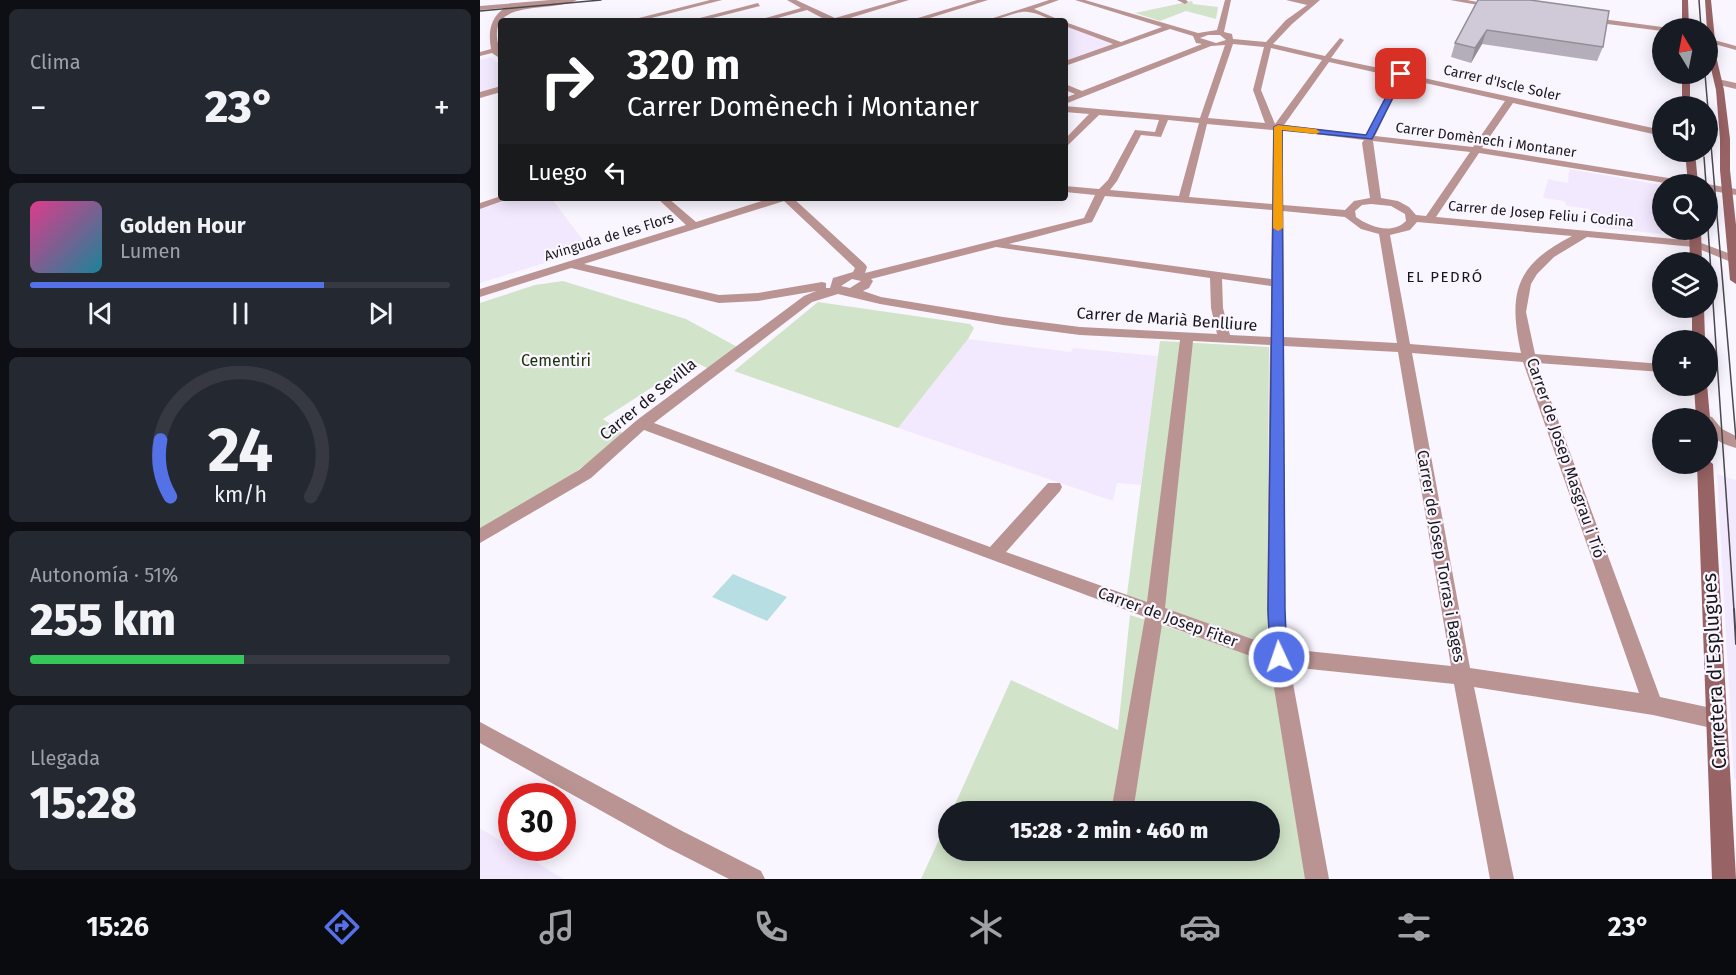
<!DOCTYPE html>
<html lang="es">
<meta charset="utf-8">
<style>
:root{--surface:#171b24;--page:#242831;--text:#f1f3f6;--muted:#9ea1a6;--line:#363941;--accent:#5471e7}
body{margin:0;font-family:"Fira Sans",sans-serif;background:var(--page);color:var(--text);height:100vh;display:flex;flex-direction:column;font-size:22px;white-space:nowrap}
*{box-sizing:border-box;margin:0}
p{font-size:20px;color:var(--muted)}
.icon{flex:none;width:33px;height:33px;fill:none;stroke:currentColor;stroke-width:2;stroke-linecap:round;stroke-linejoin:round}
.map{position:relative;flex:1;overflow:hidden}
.sheet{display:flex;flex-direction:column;gap:9px;padding:9px;background:#0d0f14;width:480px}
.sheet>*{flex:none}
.guide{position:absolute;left:18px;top:18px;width:570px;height:183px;border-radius:6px;box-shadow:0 3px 15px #0003;background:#202124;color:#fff;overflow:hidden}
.needle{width:39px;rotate:350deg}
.fabs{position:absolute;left:1172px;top:18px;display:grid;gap:12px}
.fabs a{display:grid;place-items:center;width:66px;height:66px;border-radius:50%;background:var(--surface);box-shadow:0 3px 15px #0003;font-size:30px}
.speed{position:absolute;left:18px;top:783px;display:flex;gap:12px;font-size:30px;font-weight:700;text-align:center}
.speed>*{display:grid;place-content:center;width:78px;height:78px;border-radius:50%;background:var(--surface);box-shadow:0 3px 15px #0003;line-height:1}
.speed .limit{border:9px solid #d22;background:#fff;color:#111}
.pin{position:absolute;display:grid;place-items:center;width:51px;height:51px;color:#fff;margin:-26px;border-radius:12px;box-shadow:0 3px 9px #0006}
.me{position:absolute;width:66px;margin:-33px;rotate:357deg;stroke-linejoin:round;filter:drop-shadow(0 0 4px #0008)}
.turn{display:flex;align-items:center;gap:21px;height:126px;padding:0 30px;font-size:27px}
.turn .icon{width:78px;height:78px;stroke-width:2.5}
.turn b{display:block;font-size:42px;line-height:51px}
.then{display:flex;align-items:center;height:57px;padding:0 30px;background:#0003;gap:12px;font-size:22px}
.big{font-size:45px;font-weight:800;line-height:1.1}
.sheet .widget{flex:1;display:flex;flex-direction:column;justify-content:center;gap:9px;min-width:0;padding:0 21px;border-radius:9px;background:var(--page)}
.sheet .dial{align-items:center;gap:0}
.dial svg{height:156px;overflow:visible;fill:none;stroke:var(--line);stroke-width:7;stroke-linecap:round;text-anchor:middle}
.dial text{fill:var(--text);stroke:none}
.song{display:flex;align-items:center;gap:18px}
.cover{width:72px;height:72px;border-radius:9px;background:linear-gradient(135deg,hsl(330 70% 55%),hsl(190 70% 35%))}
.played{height:6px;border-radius:3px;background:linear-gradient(90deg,var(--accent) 70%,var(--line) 70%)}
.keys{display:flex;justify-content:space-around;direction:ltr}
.heat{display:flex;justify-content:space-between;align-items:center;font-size:33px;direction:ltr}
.charge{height:9px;border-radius:4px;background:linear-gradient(90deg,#34c759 51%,var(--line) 0)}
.trip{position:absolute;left:458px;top:801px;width:342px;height:60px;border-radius:30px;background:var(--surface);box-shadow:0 3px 15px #0003;font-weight:800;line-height:60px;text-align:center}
.dock{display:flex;height:96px;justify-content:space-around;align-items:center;background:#090b0e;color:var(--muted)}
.dock .icon{width:42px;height:42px}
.dock .selected{color:var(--accent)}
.dock b{font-size:27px;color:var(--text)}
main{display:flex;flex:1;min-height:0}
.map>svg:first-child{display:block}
.built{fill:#f3e9ff}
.green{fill:#d1e3c9}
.water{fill:#b7dfe3}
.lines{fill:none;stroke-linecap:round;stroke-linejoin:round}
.street{fill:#ba9493;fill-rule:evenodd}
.secondary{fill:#986364;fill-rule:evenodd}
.tram-far1{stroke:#4b484e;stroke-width:1.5}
.tram{stroke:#4b484e;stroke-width:2}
.wall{fill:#b3aeba}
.shaded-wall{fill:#928d97}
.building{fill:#d0cad8;stroke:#928d97;stroke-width:1.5}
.route{fill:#5471e7;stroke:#374996;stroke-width:1.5}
.slow{fill:#f59e0b}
.labels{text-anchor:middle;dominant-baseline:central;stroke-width:4.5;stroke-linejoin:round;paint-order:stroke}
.far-street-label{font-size:14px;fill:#19171c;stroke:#faf6ff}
.far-neighbourhood-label{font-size:15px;letter-spacing:1.5px;fill:#19171c;stroke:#faf6ff}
.street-label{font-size:16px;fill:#19171c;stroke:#faf6ff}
.park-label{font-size:16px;fill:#183108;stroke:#faf6ff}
.near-street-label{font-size:20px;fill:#19171c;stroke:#faf6ff}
</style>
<main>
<section class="sheet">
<div class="widget"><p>Clima</p>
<div class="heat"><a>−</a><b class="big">23°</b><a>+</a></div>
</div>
<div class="widget">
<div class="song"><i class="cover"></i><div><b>Golden Hour</b><p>Lumen</p></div></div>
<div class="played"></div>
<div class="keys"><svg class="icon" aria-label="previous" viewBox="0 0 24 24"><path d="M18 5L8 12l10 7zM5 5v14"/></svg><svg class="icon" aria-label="pause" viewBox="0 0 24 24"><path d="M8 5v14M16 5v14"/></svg><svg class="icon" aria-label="next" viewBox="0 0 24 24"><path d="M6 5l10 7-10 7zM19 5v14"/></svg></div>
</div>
<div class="widget dial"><svg viewBox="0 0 100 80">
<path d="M14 69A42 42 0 1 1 86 69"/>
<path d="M14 69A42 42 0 0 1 9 40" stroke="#5471e7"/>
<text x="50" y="56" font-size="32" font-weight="700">24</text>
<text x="50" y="72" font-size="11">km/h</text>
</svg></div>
<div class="widget"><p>Autonomía · 51%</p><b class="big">255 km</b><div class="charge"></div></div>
<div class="widget"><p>Llegada</p><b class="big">15:28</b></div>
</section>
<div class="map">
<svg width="1256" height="879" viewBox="0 0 1256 879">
<rect width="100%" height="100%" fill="#faf6ff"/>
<g class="built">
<polygon points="585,26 633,44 585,61"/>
<polygon points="11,57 21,66 21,86 0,92 0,60"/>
<polygon points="1089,169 1182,185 1182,234 1118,227 1110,209 1087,206 1084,201 1063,198 1068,179 1088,183"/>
<polygon points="34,198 71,198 110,249 0,283 0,209"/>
<polygon points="488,339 591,352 593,348 678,356 661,485 637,483 633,501 418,428"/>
<polygon points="1237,474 1256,480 1256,779 1254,779"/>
<polygon points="0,828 32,848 84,879 0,879"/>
</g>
<g class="green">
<polygon points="712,1 713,4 738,7 736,19 706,11 680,21 655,13"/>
<polygon points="83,281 206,319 261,349 227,368 213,361 123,419 144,434 83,482 0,529 0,303 55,285"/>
<polygon points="338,302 490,324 494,328 488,339 418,428 254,371"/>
<polygon points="680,341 789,347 787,643 646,602"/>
<polygon points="650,615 800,663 830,879 441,879 468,820 468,850 789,850 789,812 472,811 531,680 638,730"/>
</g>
<polygon class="water" points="253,574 307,597 287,621 232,597"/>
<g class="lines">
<g class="street">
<path d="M 70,0 L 97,0 C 75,12 19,0 17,32 C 16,42 21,50 21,59 L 12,53 L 0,56 L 0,52 L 11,49 C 8,32 10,19 24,8 L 0,10 L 0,6 Z"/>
<polygon points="230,0 242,0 160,21 147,21"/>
<polygon points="307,0 316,0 355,18 418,0 429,0 360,21 348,21 327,10 287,21 275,21 321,8"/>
<polygon points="497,0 508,0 440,21 428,21"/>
<path d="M 569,0 L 579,0 L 554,9 L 582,21 C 569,21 560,13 548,12 C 537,10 519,21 504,21 Z"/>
<path d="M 595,0 L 605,0 L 718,33 L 737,30 L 745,0 L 751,0 L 744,32 L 752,34 L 753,39 L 786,42 L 806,20 L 827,5 L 806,0 L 840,0 L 812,24 L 793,44 L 845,56 L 860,38 L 864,40 L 851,58 L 918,72 L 935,51 L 939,53 L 925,74 L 1182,130 L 1182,136 L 1033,103 L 1002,148 L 1207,181 L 1212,184 L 1191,184 L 999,153 L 956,217 L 1216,241 L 1256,256 L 1256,264 L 1214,247 L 1107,237 L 1074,257 L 1057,274 L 1051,284 L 1046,312 L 1055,354 L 1182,364 L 1182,372 L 1057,363 L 1180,697 L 1236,709 L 1243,712 L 1246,719 L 1243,726 L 1236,729 L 1173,715 L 994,687 L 1034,879 L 1010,879 L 974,684 L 810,667 L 849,879 L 825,879 L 790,663 L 682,624 L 653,812 L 631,812 L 665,617 L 164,430 L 111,478 L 0,543 L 0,528 L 99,470 L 157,420 L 324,296 L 336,291 L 278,301 L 239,303 L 91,268 L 0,297 L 0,289 L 206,225 L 177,198 L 188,198 L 216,222 L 291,198 L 313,198 L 385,264 L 387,267 L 385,273 L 604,218 L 615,195 L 585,192 L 585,186 L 619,189 L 628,180 L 655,130 L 675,132 L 679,120 L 619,115 L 585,148 L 585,139 L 609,114 L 585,112 L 585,106 L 720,118 L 745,45 L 731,46 L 585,104 L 585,98 L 595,94 L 585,90 L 585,84 L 602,91 L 722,44 L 716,43 L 713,36 L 690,29 L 585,66 L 585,61 L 633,44 L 585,26 L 585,22 L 641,42 L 682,27 ZM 728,35 L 740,35 L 746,40 L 736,43 L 720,38 ZM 753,44 L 784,47 L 773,90 L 785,123 L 728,118 ZM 791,48 L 842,60 L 795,124 L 781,90 ZM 849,62 L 916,77 L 887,135 L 804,125 ZM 923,78 L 1025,101 L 993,147 L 895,136 ZM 688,120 L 719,123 L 699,196 L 630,190 L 637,181 L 661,135 L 681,137 ZM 727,124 L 793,130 L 792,204 L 709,197 ZM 803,130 L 884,140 L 882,143 L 890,198 L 874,201 L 865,210 L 803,205 ZM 893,141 L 990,152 L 946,216 L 936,215 L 929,207 L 918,201 L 901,198 ZM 625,196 L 792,210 L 791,279 L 529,244 L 612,222 ZM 304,201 L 375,268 L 373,272 L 353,278 L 350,288 L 346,288 L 346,283 L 342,282 L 278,293 L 239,295 L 104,264 ZM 891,204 L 911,206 L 925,214 L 926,221 C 912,235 890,227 876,217 L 875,211 L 882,205 ZM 803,211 L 865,217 L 881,229 L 899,234 L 917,343 L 804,337 ZM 937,222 L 1092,236 C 1035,265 1028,293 1041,353 L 930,344 L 910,235 L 930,230 ZM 516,247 L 730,278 L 731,308 L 737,334 L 600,327 L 523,317 L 401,297 L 383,291 L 389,288 L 393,281 L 391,279 ZM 372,279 L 381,281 L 370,288 L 361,286 ZM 742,279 L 791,286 L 791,337 L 750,335 L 743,308 ZM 358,294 L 400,304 L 523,325 L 600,335 L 700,340 L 667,602 L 526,552 L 580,491 L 582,487 L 580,483 L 568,483 L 510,547 L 174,423 L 332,302 ZM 713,341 L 790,345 L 787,611 L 789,645 L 685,608 ZM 804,346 L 918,352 L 971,666 L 808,649 L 805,611 ZM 932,353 L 1043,362 L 1159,693 L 990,668 Z"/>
<polygon points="697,0 706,0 708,2 705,4"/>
<polygon points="970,0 987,0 1018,6 1015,8"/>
<polygon points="278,3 280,6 221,21 208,21"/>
<polygon points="1107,17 1182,27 1185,28 1182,28 1182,31 1104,21"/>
<polygon points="1227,38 1256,46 1256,50 1227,42"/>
<polygon points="1238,79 1256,83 1256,89 1235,84 1235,80"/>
<polygon points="21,86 21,92 0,98 0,92"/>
<polygon points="1225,184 1227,184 1256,189 1256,195 1227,190 1227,184"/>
<polygon points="21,196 21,198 31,198 0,209 0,203"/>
<path d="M 1227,416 L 1232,417 L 1242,429 L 1256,436 L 1256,448 C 1239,443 1227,437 1227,418 L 1221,418 Z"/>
<polygon points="0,722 202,831 281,871 285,879 249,879 186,847 0,743"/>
</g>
<g class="secondary">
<polygon points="1202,0 1208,0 1209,28 1202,28"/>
<polygon points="1225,0 1231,0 1237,60 1244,90 1250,139 1250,170 1256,225 1256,284 1250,280 1240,170 1240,139 1236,90 1229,60"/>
<rect x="1202" y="74" width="8" height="32"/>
<polygon points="1205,152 1215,152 1218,184 1208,184"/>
<polygon points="1209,230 1221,230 1222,262 1210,262"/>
<polygon points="1212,308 1224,308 1225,340 1212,340"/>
<polygon points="1227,384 1230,418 1227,422 1227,418 1216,418 1214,386"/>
<polygon points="1227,459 1233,464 1256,879 1232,879 1217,464 1227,464"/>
</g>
<g class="tram-far1">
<polyline points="1219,0 1221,28"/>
<polyline points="0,11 121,0"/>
<polyline points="1225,74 1256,439"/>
<polyline points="1224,157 1226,184"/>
<polyline points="1227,214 1254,610"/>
</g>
<polyline class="tram" points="1254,609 1256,644"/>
</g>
<polygon class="wall" points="998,0 1123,47 1117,61 1002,44 991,63 971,57 975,43"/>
<polygon class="shaded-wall" points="1007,30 1002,44 991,63 995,48"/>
<polygon class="building" points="998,0 1050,0 1129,11 1123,47 1007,30 995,48 975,43"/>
<polygon class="route" points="921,72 925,74 892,139 802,130 805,610 807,657 805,663 799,665 792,663 790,657 788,610 794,127 798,125 886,135 918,74"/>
<polygon class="slow" points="798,125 836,129 840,132 836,134 802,130 803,228 798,231 793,228 794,127"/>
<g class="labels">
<g class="far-street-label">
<text transform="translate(1022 83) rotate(13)">Carrer d'Iscle Soler</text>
<text transform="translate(1006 140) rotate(8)">Carrer Domènech i Montaner</text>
<text transform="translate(1061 214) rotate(5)">Carrer de Josep Feliu i Codina</text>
<text transform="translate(129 237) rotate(-17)">Avinguda de les Flors</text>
</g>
<g class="far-neighbourhood-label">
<text x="965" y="277">EL PEDRÓ</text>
</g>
<g class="street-label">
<text transform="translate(687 319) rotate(4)">Carrer de Marià Benlliure</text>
<text transform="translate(168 399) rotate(-39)">Carrer de Sevilla</text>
<text transform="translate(1086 458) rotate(71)">Carrer de Josep Masgrau i Tió</text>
<text transform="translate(961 556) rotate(80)">Carrer de Josep Torras i Bages</text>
<text transform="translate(688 617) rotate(20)">Carrer de Josep Fiter</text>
</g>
<g class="park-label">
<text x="76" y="360">Cementiri</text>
</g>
<g class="near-street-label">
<text transform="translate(1234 671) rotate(-93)">Carretera d'Esplugues</text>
</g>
</g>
</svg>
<div class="fabs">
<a><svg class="needle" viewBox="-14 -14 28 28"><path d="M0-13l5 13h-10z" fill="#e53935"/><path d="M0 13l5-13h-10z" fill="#9ea1a6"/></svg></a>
<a><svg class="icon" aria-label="sound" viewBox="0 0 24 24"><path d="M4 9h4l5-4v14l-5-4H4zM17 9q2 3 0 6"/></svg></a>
<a><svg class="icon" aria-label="search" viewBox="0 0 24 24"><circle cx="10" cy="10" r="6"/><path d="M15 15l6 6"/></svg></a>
<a><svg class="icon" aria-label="layers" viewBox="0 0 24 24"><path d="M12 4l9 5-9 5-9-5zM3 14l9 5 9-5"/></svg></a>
<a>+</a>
<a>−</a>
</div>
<div class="speed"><div class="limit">30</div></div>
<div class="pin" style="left:921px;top:74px;background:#d93025"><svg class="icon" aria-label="arrive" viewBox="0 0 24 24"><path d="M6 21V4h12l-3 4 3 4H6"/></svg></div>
<svg class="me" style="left:799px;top:657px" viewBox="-20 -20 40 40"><circle r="17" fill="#5471e7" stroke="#fff" stroke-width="3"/><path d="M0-11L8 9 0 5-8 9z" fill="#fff"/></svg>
<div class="trip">15:28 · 2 min · 460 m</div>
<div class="guide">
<div class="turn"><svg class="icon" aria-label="right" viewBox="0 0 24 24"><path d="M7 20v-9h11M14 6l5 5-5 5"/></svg><div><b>320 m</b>Carrer Domènech i Montaner</div></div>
<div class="then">Luego<svg class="icon" aria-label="left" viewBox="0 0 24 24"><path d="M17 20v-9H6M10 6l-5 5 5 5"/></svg></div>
</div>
</div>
</main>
<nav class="dock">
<b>15:26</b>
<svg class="icon selected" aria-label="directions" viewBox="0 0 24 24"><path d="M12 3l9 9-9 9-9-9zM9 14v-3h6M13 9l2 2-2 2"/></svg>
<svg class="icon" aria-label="music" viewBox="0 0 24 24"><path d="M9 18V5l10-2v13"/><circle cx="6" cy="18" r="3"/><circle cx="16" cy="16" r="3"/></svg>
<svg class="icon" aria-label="phone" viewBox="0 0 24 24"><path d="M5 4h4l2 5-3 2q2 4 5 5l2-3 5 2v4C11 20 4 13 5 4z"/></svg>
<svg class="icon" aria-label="climate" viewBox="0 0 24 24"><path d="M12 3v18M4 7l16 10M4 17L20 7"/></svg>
<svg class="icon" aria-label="car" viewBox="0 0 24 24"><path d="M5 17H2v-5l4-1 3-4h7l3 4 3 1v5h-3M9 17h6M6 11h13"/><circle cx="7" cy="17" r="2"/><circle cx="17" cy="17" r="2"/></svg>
<svg class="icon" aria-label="filters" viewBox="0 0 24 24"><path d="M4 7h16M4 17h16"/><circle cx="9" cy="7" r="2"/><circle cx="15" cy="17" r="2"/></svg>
<b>23°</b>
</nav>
